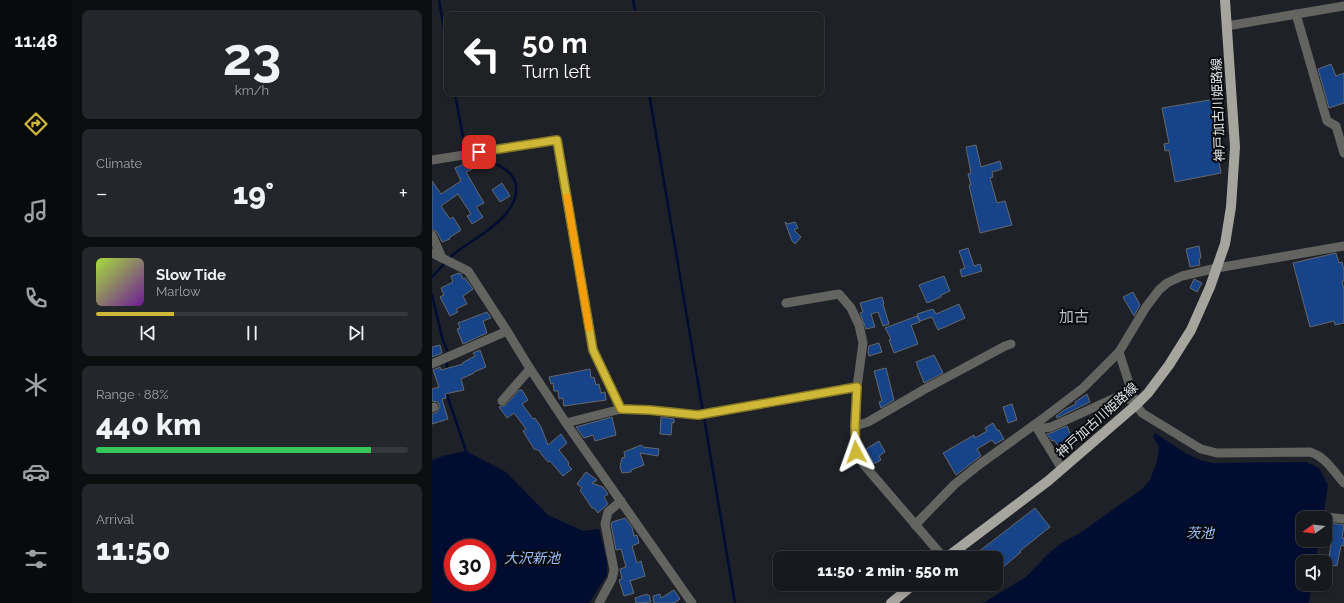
<!DOCTYPE html>
<meta charset="utf-8">
<style>
:root{--surface:#161a1e;--page:#23272b;--text:#f1f3f6;--muted:#9ea1a4;--line:#35383c;--accent:#cfb837}
body{margin:0;font-family:Raleway,"Noto Sans JP",sans-serif;background:var(--page);color:var(--text);height:100vh;display:flex;flex-direction:column;font-size:15px;white-space:nowrap}
*{box-sizing:border-box;margin:0}
p{font-size:13px;color:var(--muted)}
.icon{flex:none;width:22px;height:22px;fill:none;stroke:currentColor;stroke-width:2;stroke-linecap:round;stroke-linejoin:round}
.map{position:relative;flex:1;overflow:hidden}
.details{display:flex;flex-direction:column;gap:10px;padding:10px;background:#0c0e10;width:360px}
.details>*{flex:none}
.banner{position:absolute;left:12px;top:12px;width:380px;height:84px;border-radius:8px;box-shadow:0 2px 6px #0003,0 0 0 1px var(--line);background:#202124;color:#fff;overflow:hidden}
.needle{width:26px;rotate:255deg}
.controls{position:absolute;left:864px;top:511px;display:grid;gap:8px}
.controls a{display:grid;place-items:center;width:36px;height:36px;border-radius:8px;background:var(--surface);box-shadow:0 2px 6px #0003,0 0 0 1px var(--line);font-size:20px}
.speed{position:absolute;left:12px;top:539px;display:flex;gap:8px;font-size:20px;font-weight:700;text-align:center}
.speed>*{display:grid;place-content:center;width:52px;height:52px;border-radius:50%;background:var(--surface);box-shadow:0 2px 6px #0003,0 0 0 1px var(--line);line-height:1}
.speed .limit{border:6px solid #d22;background:#fff;color:#111}
.pin{position:absolute;display:grid;place-items:center;width:34px;height:34px;color:#fff;margin:-17px;border-radius:8px;box-shadow:0 2px 6px #0006}
.me{position:absolute;width:44px;margin:-22px;rotate:356deg;stroke-linejoin:round;filter:drop-shadow(0 0 3px #0008)}
.turn{display:flex;align-items:center;gap:14px;height:84px;padding:0 12px;font-size:18px}
.turn .icon{width:52px;height:52px;stroke-width:2.5}
.turn b{display:block;font-size:28px;line-height:34px}
.big{font-size:30px;font-weight:800;line-height:1.1}
.details .card{flex:1;display:flex;flex-direction:column;justify-content:center;gap:6px;min-width:0;padding:0 14px;border-radius:8px;background:var(--page)}
.details .dial{align-items:center;gap:0}
.dial b{font-size:52px;line-height:1}
.song{display:flex;align-items:center;gap:12px}
.cover{width:48px;height:48px;border-radius:6px;background:linear-gradient(135deg,hsl(80 70% 55%),hsl(280 70% 35%))}
.played{height:4px;border-radius:2px;background:linear-gradient(90deg,var(--accent) 25%,var(--line) 25%)}
.keys{display:flex;justify-content:space-around;direction:ltr}
.heat{display:flex;justify-content:space-between;align-items:center;font-size:22px;direction:ltr}
.charge{height:6px;border-radius:3px;background:linear-gradient(90deg,#34c759 88%,var(--line) 0)}
.trip{position:absolute;left:341px;top:551px;width:230px;height:40px;border-radius:8px;background:var(--surface);box-shadow:0 2px 6px #0003,0 0 0 1px var(--line);font-weight:800;line-height:40px;text-align:center}
main{display:flex;flex:1;min-height:0}
.menu{display:flex;flex-direction:column;width:72px;justify-content:space-around;align-items:center;background:#090a0c;color:var(--muted)}
.menu .icon{width:28px;height:28px}
.menu .current{color:var(--accent)}
.menu b{font-size:18px;color:var(--text)}
.map>svg:first-child{display:block}
.water{fill:#000d30;fill-rule:evenodd}
.lines{fill:none;stroke-linecap:round;stroke-linejoin:round}
.stream{stroke:#000d30;stroke-width:2.5}
.building{fill:#174488;stroke:#63686f}
.minor{stroke:#63635f;stroke-width:9}
.primary{stroke:#a6a59d;stroke-width:10}
.route-casing{stroke:#877824;stroke-width:10}
.route{stroke:#cfb837;stroke-width:7}
.slow{stroke:#f59e0b;stroke-width:7}
.labels{text-anchor:middle;dominant-baseline:central;stroke-width:4;stroke-linejoin:round;paint-order:stroke}
.street-label{font-size:13px;fill:#dfe2e6;stroke:#090b0e}
.water-label{font-size:14px;font-style:italic;fill:#9cc1fc;stroke:#090b0e}
.quarter-label{font-size:15px;fill:#bbc0c8;stroke:#090b0e}
</style>
<main>
<nav class="menu">
<b>11:48</b>
<svg class="icon current" aria-label="directions" viewBox="0 0 24 24"><path d="M12 3l9 9-9 9-9-9zM9 14v-3h6M13 9l2 2-2 2"/></svg>
<svg class="icon" aria-label="music" viewBox="0 0 24 24"><path d="M9 18V5l10-2v13"/><circle cx="6" cy="18" r="3"/><circle cx="16" cy="16" r="3"/></svg>
<svg class="icon" aria-label="phone" viewBox="0 0 24 24"><path d="M5 4h4l2 5-3 2q2 4 5 5l2-3 5 2v4C11 20 4 13 5 4z"/></svg>
<svg class="icon" aria-label="climate" viewBox="0 0 24 24"><path d="M12 3v18M4 7l16 10M4 17L20 7"/></svg>
<svg class="icon" aria-label="car" viewBox="0 0 24 24"><path d="M5 17H2v-5l4-1 3-4h7l3 4 3 1v5h-3M9 17h6M6 11h13"/><circle cx="7" cy="17" r="2"/><circle cx="17" cy="17" r="2"/></svg>
<svg class="icon" aria-label="filters" viewBox="0 0 24 24"><path d="M4 7h16M4 17h16"/><circle cx="9" cy="7" r="2"/><circle cx="15" cy="17" r="2"/></svg>
</nav>
<section class="details">
<div class="card dial"><b>23</b><p>km/h</p></div>
<div class="card"><p>Climate</p>
<div class="heat"><a>−</a><b class="big">19°</b><a>+</a></div>
</div>
<div class="card">
<div class="song"><i class="cover"></i><div><b>Slow Tide</b><p>Marlow</p></div></div>
<div class="played"></div>
<div class="keys"><svg class="icon" aria-label="previous" viewBox="0 0 24 24"><path d="M18 5L8 12l10 7zM5 5v14"/></svg><svg class="icon" aria-label="pause" viewBox="0 0 24 24"><path d="M8 5v14M16 5v14"/></svg><svg class="icon" aria-label="next" viewBox="0 0 24 24"><path d="M6 5l10 7-10 7zM19 5v14"/></svg></div>
</div>
<div class="card"><p>Range · 88%</p><b class="big">440 km</b><div class="charge"></div></div>
<div class="card"><p>Arrival</p><b class="big">11:50</b></div>
</section>
<div class="map">
<svg width="912" height="603" viewBox="0 0 912 603">
<rect width="100%" height="100%" fill="#1e2228"/>
<g class="water">
<path d="M 723,433 C 741,444 760,461 782,463 L 874,462 L 887,468 L 896,485 L 891,518 L 871,518 L 871,540 L 887,540 L 883,562 L 871,562 L 871,584 L 879,584 L 877,603 L 551,603 L 594,577 L 616,554 L 628,544 L 648,533 L 710,489 L 718,480 L 725,461 L 727,447 L 721,436 Z"/>
<path d="M 34,451 L 74,472 L 116,515 L 151,531 L 167,529 L 175,562 L 175,575 L 157,603 L 0,603 L 0,460 L 14,455 ZM 21,548 L 55,548 L 55,582 L 21,582 Z"/>
</g>
<g class="lines">
<g class="stream">
<polyline points="7,0 15,45"/>
<polyline points="201,0 204,15"/>
<polyline points="23,93 33,149 36,152"/>
<polyline points="217,93 271,412"/>
<path d="M 16,259 C 31,245 51,236 66,222 C 85,205 95,179 66,165 C 60,162 50,161 42,160 L 39,156"/>
<polyline points="0,277 13,263"/>
<polyline points="0,295 11,341 15,350"/>
<polyline points="15,371 15,362"/>
<polyline points="15,390 16,398 35,454"/>
<polyline points="272,417 303,603"/>
</g>
</g>
<g class="building">
<polygon points="899,64 904,76 912,73 912,103 897,108 886,69"/>
<polygon points="783,99 789,128 786,129 789,145 784,146 789,173 743,182 737,150 733,151 732,144 737,143 730,108"/>
<polygon points="544,145 549,167 568,161 570,169 560,172 561,177 558,178 565,203 573,201 580,225 548,233 537,185 539,185 536,174 539,173 534,147"/>
<polygon points="37,162 40,169 34,172 52,203 44,207 51,217 40,224 35,216 39,214 26,194 9,206 18,219 21,217 29,230 17,238 18,239 10,242 5,232 0,229 0,181 9,194 29,181 23,168"/>
<polygon points="70,183 78,196 68,202 60,190"/>
<polygon points="353,222 356,224 363,222 366,228 362,230 369,237 363,244 360,241"/>
<polygon points="767,246 769,258 767,259 768,265 758,267 754,249"/>
<polygon points="536,248 542,266 548,264 550,271 530,277 528,270 533,268 527,251"/>
<polygon points="904,253 907,263 910,262 912,270 912,281 910,281 912,290 912,323 903,325 902,321 878,327 861,263"/>
<polygon points="27,273 29,274 31,279 33,278 41,289 31,296 35,304 24,309 26,312 18,316 8,297 12,295 9,288 21,282 19,276"/>
<polygon points="512,276 518,291 509,295 509,297 495,303 487,285"/>
<polygon points="762,279 770,283 765,292 758,288"/>
<polygon points="701,292 708,305 702,316 691,297"/>
<polygon points="450,297 452,304 451,304 457,324 451,326 446,312 439,314 443,327 434,329 428,313 431,312 428,303"/>
<polygon points="527,304 533,318 506,330 500,317 488,321 485,314 501,309 504,314"/>
<polygon points="55,312 59,318 51,321 55,333 31,344 25,329 28,328 26,323"/>
<polygon points="485,316 488,322 479,325 486,344 462,353 457,340 459,339 453,328"/>
<polygon points="447,343 450,352 437,356 436,352 437,346"/>
<polygon points="8,345 10,353 0,357 0,347"/>
<polygon points="48,350 54,367 42,372 42,373 29,379 32,390 13,394 14,398 10,399 16,419 0,424 0,414 5,412 8,407 6,402 0,401 0,389 7,387 1,370 8,367 9,370 31,364 30,363 43,356 41,353"/>
<polygon points="502,355 511,373 492,383 484,362"/>
<polygon points="454,368 462,400 449,408 447,402 450,401 442,371"/>
<polygon points="158,369 159,378 162,377 164,385 167,384 169,393 173,392 174,400 132,406 131,398 127,399 126,391 122,391 121,383 119,384 117,377"/>
<polygon points="87,390 90,390 96,400 90,404 101,419 103,418 109,427 116,445 129,434 135,443 127,450 137,463 136,465 140,469 131,476 118,461 116,462 106,450 102,449 91,431 94,429 82,413 75,418 67,407 74,405"/>
<polygon points="655,394 658,402 625,418 624,416 632,410 644,404 643,402"/>
<polygon points="580,404 585,420 576,423 571,407"/>
<polygon points="180,417 184,435 163,441 161,435 152,438 144,427"/>
<polygon points="229,417 242,419 242,423 240,422 239,435 228,434"/>
<polygon points="561,423 565,430 567,430 572,439 563,444 560,440 545,449 549,456 524,475 511,453 542,435 543,438 555,431 553,428"/>
<polygon points="635,426 640,438 633,441 639,448 632,453 622,440 620,441 615,434 621,432"/>
<polygon points="447,441 453,452 447,456 449,460 442,464 434,449"/>
<polygon points="209,445 211,447 227,449 226,456 208,453 212,465 199,470 199,472 190,473 188,467 190,458 193,457 192,452"/>
<polygon points="154,472 165,480 160,483 171,487 176,494 172,497 176,504 166,513 162,508 160,508 148,490 150,488 145,484"/>
<polygon points="603,508 618,527 588,551 589,552 564,573 564,558 548,558 545,553"/>
<polygon points="193,518 200,527 202,536 205,535 207,543 200,546 205,563 209,561 213,576 198,581 202,593 192,596 187,580 190,579 188,569 194,567 189,549 184,550 179,524 180,522"/>
<polygon points="899,523 912,525 910,538 912,538 912,546 909,545 905,566 896,564 899,544 896,544"/>
<polygon points="242,590 248,599 242,603 222,603 221,596 228,594 229,598"/>
<polygon points="215,594 215,595 217,595 219,602 204,603 203,598"/>
</g>
<g class="lines">
<g class="minor">
<polyline points="864,14 895,121 904,126 912,153"/>
<polyline points="795,26 912,6"/>
<polyline points="0,160 125,140 161,350 189,409 217,410 266,415 425,387"/>
<polyline points="0,235 10,258"/>
<polyline points="0,253 36,271 75,331 97,367 134,423 260,603"/>
<polyline points="354,303 407,294 419,308 427,325 431,343 425,387 423,444 424,452 433,466 512,558"/>
<path d="M 687,352 L 704,405 L 710,413 L 769,449 L 785,453 L 878,452 C 894,457 901,471 912,483"/>
<polyline points="0,364 75,331"/>
<polyline points="70,401 98,369"/>
<polyline points="0,408 2,407"/>
<polyline points="134,423 189,409"/>
<polyline points="603,425 630,469"/>
<polyline points="423,426 436,422 493,389 573,346 579,344"/>
<polyline points="606,429 619,427 687,396 704,402"/>
<polyline points="896,517 912,519"/>
<polyline points="483,525 523,484 548,464 609,420 651,388 687,352 714,307 727,290 735,283 750,276 785,268 912,246"/>
<polyline points="167,603 180,579 182,570 173,524 176,512 189,501"/>
</g>
<g class="primary">
<polyline points="514,558 616,481 704,405 716,393 737,365 759,330 778,287 793,244 799,207 803,147 793,0"/>
<polyline points="459,603 482,584"/>
</g>
</g>
<g class="lines">
<defs>
<polyline id="route" points="47,152 125,140 161,350 189,409 217,410 266,415 425,387 423,426 424,452"/>
</defs>
<use href="#route" class="route-casing"/>
<use href="#route" class="route"/>
<polyline class="slow" points="135,197 157,328"/>
</g>
<g class="labels">
<g class="street-label">
<text transform="translate(786 110) rotate(-92)">神戸加古川姫路線</text>
<text transform="translate(665 420) rotate(-42)">神戸加古川姫路線</text>
</g>
<g class="water-label">
<text x="768" y="533">茨池</text>
<text x="100" y="558">大沢新池</text>
</g>
<g class="quarter-label">
<text x="642" y="317">加古</text>
</g>
</g>
</svg>
<div class="controls">
<a><svg class="needle" viewBox="-14 -14 28 28"><path d="M0-13l5 13h-10z" fill="#e53935"/><path d="M0 13l5-13h-10z" fill="#9ea1a4"/></svg></a>
<a><svg class="icon" aria-label="sound" viewBox="0 0 24 24"><path d="M4 9h4l5-4v14l-5-4H4zM17 9q2 3 0 6"/></svg></a>
</div>
<div class="speed"><div class="limit">30</div></div>
<div class="pin" style="left:47px;top:152px;background:#d93025"><svg class="icon" aria-label="arrive" viewBox="0 0 24 24"><path d="M6 21V4h12l-3 4 3 4H6"/></svg></div>
<svg class="me" style="left:424px;top:452px" viewBox="-20 -20 40 40"><path d="M0-17L14 15 0 8-14 15z" fill="#cfb837" stroke="#fff" stroke-width="4"/></svg>
<div class="trip">11:50 · 2 min · 550 m</div>
<div class="banner">
<div class="turn"><svg class="icon" aria-label="left" viewBox="0 0 24 24"><path d="M17 20v-9H6M10 6l-5 5 5 5"/></svg><div><b>50 m</b>Turn left</div></div>
</div>
</div>
</main>
